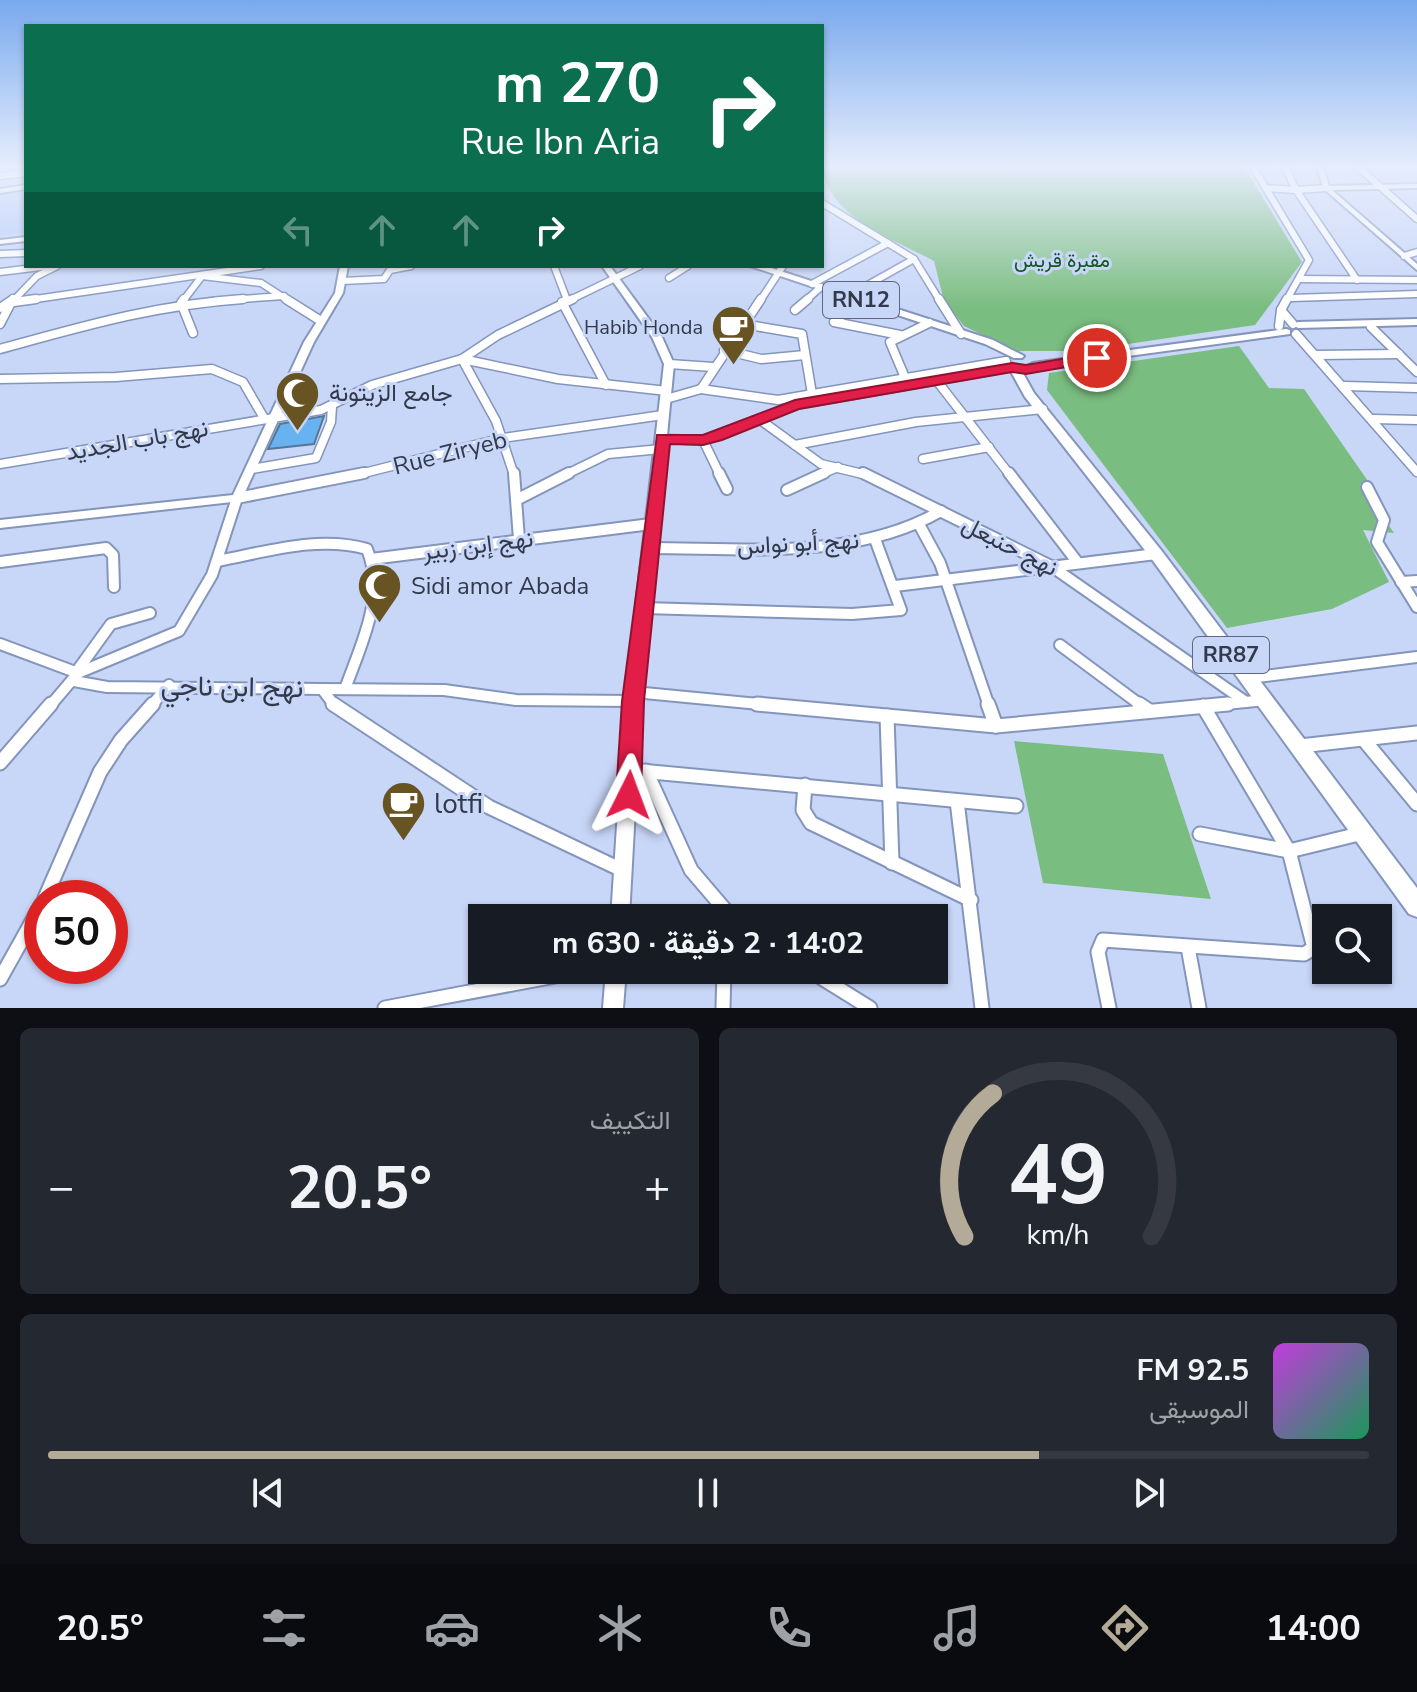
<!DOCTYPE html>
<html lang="ar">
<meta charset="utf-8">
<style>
:root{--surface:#171b24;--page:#242831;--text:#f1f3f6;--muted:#9ea1a6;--line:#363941;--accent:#b3ab97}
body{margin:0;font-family:"Nunito Sans",Vazirmatn,sans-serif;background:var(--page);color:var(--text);direction:rtl;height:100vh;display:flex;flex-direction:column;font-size:30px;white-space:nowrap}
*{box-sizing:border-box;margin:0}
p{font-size:26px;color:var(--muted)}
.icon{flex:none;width:44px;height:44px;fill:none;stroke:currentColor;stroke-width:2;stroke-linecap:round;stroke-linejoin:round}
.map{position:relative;height:1008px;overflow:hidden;direction:ltr}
.sheet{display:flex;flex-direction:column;gap:20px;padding:20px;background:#0d0f14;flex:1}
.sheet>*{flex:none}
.guide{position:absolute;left:24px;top:24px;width:800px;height:244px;border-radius:0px;box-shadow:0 2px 6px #0004;direction:rtl;background:#0b6e4f;color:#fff;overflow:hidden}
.tools{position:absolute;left:1312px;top:904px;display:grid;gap:16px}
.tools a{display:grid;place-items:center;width:80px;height:80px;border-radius:0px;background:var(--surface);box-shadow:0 2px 6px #0004;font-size:40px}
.speed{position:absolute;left:24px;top:880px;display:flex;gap:16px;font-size:40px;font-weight:700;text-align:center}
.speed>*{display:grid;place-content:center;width:104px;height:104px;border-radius:50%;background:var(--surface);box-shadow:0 2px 6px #0004;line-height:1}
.speed .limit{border:12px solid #d22;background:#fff;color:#111}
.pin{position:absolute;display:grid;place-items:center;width:68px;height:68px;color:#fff;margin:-34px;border:4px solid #fff;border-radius:50%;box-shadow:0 2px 8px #0007}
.me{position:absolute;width:88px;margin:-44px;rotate:3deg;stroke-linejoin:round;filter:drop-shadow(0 0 6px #0008)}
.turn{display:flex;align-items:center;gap:28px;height:168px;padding:0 32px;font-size:36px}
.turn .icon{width:104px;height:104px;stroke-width:2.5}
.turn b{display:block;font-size:56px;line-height:68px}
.lanes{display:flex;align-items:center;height:76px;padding:0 32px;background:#0003;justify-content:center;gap:40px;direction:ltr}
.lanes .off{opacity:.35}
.big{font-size:60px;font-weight:700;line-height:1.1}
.sheet .card{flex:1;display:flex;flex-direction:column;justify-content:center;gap:12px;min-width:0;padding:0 28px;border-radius:12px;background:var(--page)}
.sheet .dial{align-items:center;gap:0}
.dial svg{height:208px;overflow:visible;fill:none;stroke:var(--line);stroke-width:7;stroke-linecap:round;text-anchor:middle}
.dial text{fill:var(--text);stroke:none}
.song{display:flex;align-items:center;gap:24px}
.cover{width:96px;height:96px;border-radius:12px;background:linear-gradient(135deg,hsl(290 70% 55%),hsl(150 70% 35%))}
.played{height:8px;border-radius:4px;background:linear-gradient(90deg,var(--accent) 75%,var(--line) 75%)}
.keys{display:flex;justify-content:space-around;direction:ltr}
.heat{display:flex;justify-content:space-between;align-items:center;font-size:44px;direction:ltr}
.sheet .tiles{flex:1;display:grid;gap:20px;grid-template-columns:1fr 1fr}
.card:last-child{grid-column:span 2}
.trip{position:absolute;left:468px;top:904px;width:480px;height:80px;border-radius:0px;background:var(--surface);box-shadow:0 2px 6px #0004;font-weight:700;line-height:80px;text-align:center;direction:rtl}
.tabs{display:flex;height:128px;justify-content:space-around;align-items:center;background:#090b0e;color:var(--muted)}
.tabs .icon{width:56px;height:56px}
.tabs .active{color:var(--accent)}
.tabs b{font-size:36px;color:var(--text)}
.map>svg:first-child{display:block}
.built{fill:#b5cafa}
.green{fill:#7abd80}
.building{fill:#69b2f1;stroke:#557795;stroke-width:2}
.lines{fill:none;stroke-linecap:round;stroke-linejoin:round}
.street-far3-casing{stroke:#8495bb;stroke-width:9}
.street-far2-casing{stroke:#8495bb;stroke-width:11}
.street-far1-casing{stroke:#8495bb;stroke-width:14}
.street-casing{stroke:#8495bb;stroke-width:17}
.secondary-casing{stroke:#8495bb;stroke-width:4}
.primary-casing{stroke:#8495bb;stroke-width:4}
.street-far3{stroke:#fff;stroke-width:6}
.street-far2{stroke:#fff;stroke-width:8}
.street-far1{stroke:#fff;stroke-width:10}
.street{stroke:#fff;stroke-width:13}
.secondary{fill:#fff;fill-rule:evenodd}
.primary{fill:#fff;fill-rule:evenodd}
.route{fill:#e11d48;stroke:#92132f;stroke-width:2}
.labels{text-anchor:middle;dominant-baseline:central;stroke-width:6;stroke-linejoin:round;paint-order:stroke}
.far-park-label{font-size:20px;fill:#135520;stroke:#c8d6f8}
.far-poi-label{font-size:20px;fill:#32394a;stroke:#c8d6f8;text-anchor:end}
.shield{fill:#c8d6f8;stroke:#5f687e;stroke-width:2}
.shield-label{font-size:22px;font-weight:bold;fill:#32394a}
.poi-label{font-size:24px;fill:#32394a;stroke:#c8d6f8;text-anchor:start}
.street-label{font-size:24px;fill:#32394a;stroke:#c8d6f8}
.near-street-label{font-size:28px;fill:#32394a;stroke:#c8d6f8}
.near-poi-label{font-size:28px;fill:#32394a;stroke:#c8d6f8;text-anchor:start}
</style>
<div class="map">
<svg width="1417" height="1008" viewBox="0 0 1417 1008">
<rect width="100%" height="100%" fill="#c8d6f8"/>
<polygon class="built" points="26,190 26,233 0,236 0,195"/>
<g class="green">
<path d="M 822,167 L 1244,167 L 1302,262 L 1255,325 L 1081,351 L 1016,351 L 964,326 L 944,301 L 934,261 C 894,239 829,218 822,167 Z"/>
<polygon points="1239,346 1269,388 1304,389 1370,484 1360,484 1394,533 1363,530 1389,582 1332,609 1227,628 1047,390 1049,373"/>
<polygon points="1014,741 1163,754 1211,899 1043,883"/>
</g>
<polygon class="building" points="324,416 314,444 268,449 280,424"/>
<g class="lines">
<defs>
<g id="street-far3">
<polyline points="1253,167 1309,260 1286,301"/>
<polyline points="1358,167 1417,219"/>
<polyline points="0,176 26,173"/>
<polyline points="1266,188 1296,190 1285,167"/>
<polyline points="1326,188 1296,190 1357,280"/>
<polyline points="822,203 914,259 940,301"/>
<polyline points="0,254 26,253"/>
<polyline points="1404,256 1417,252"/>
<polyline points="554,266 567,300"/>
<polyline points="0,272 49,266"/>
<polyline points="669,278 688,266"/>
<polyline points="1300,279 1417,280"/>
<polyline points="342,281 384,279 390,270 411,266"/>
<polyline points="812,284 888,243"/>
<polyline points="848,296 914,259"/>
<polyline points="1291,298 1417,294"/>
<polyline points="13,301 37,276 57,266"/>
<polyline points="22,301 261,266"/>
<polyline points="183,301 202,276 261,283 289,301"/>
<polyline points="213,301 284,296"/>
<polyline points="568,301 640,266"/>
<polyline points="760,301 783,266"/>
<polyline points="805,301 821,287"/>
</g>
<g id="street-far2">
<polyline points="184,299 181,303 193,333"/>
<polyline points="286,299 321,321"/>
<polyline points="939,299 961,334"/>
<polyline points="862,301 834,322 900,335"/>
<polyline points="14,302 36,299"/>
<polyline points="562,302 606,385"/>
<polyline points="0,308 12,300"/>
<polyline points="795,310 808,299"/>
<polyline points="1281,310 1287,299"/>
<polyline points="0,324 13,299"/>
<polyline points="743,324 802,334 812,394"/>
<polyline points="1279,326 1281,310 1293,324"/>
<polyline points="1371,327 1417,372"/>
<polyline points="1296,334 1417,472"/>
<path d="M 0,349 C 84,326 155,305 243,299"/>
<polyline points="724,350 761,359 805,355"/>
<polyline points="1317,355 1399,354"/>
<polyline points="462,359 498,335 573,299"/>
<polyline points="462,359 496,421 514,475"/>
<polyline points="669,364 713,367"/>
<polyline points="0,379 116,377 212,369 243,382 264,418"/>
<polyline points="906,380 890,342 929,323"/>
<polyline points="937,381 1010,475"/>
<polyline points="1345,386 1417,388"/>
<polyline points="701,389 778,400 1006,361"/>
<polyline points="666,399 701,389 761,299"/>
<polyline points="759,419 821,464 867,475"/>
<polyline points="1373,419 1417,420"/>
<polyline points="662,439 703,440 795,405 1012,367"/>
<polyline points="703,440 720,475"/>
<polyline points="795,445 916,422 1043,409"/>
<polyline points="923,459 989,447"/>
<polyline points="0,464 321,410 372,385 462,359 558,379 667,391"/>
<polyline points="252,469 316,458 331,422 332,406"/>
<polyline points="356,475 503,438 663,415"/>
<polyline points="565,475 608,454 661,449"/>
<polyline points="819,475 838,467"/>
</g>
<g id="street-far1">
<polyline points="514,473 519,539"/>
<polyline points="719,473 727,489"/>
<polyline points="863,473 1051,566 1246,702"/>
<polyline points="1009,473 1078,563"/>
<polyline points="1367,487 1384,520 1377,542 1417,607"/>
<polyline points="787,490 824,473"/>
<polyline points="520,498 569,473"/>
<polyline points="920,526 940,563 989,706"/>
<path d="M 649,548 C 746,548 854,561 941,511"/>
<polyline points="371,559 651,524"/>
<path d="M 217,561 C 266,552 318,535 367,549 C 386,597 361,644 345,689"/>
<polyline points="0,562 106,548 113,555 114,587"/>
<polyline points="1401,582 1417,581"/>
<polyline points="895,586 1156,554"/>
<polyline points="644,608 852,614 901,610 875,539"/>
<polyline points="0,644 78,673 50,706"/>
<polyline points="1060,645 1142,706"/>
<polyline points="77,671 111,624 150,613"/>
<polyline points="78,673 179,631 212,575 237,498 364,473"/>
<polyline points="1249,678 1417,657"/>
<polyline points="74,681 107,687 322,689 335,706"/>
<polyline points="322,689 444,690 516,700 633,701"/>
<polyline points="634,692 779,706"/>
<polyline points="151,706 169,685"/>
<polyline points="1207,706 1265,700"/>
</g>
<g id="street">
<polyline points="333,704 489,807 624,871"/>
<polyline points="757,704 996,726 1228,704"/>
<polyline points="988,704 996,726"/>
<polyline points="1139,704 1148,710"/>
<polyline points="887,716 892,863"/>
<polyline points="1364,740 1417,804"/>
<polyline points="1300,746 1417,733"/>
<polyline points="0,763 51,704"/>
<polyline points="630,770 1016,806"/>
<polyline points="646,771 691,870 732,918"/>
<polyline points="805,785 803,810 811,823 971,900"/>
<polyline points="957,801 982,1008"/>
<polyline points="1200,834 1289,851 1363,833"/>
<polyline points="45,898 100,772 121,740 153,704"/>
<polyline points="1188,947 1199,1008"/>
<polyline points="809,970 870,1008"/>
<polyline points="0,979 42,904"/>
<polyline points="385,1008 587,970"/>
<polyline points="723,1008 724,970"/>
<polyline points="1109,1008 1098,952 1103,940 1304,954 1314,948 1289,851 1203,706"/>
</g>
<g id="secondary">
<polygon points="1317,167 1323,167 1329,186 1417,184 1417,188 1332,190 1417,264 1417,270 1324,189"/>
<polygon points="26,237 26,241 0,244 0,240"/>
<polygon points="340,266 348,266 343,293 314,342 241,501 0,528 0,520 233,495 304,342 335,293"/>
<polygon points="602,266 610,266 662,337 674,364 641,701 629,918 611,918 625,701 664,364 652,337"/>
<polygon points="606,970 626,970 623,1008 603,1008"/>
</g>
<g id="primary">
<polygon points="26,185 26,189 0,193 0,189"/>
<polygon points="750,266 765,266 993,340 1024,356 1022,358 1014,358 985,344"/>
<polygon points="1417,319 1417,325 1298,328 1293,325 1298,322"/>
<polygon points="1286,329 1290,330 1290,334 1033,369 1027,366 1033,363"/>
<polygon points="1015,365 1019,366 1034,393 1161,550 1417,888 1417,917 1409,914 1151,558 1025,397 1009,368"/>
</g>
</defs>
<use href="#street-far3" class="street-far3-casing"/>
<use href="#street-far2" class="street-far2-casing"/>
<use href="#street-far1" class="street-far1-casing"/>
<use href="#street" class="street-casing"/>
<use href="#secondary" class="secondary-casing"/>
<use href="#primary" class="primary-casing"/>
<use href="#street-far3" class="street-far3"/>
<use href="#street-far2" class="street-far2"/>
<use href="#street-far1" class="street-far1"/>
<use href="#street" class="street"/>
<use href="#secondary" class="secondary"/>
<use href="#primary" class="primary"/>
</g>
<linearGradient id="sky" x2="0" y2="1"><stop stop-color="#79a9ee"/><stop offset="0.54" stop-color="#e6edfc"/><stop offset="1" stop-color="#e6edfc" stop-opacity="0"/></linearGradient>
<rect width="1417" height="308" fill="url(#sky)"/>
<polygon class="route" points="1097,353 1102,355 1102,361 1026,374 1012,372 799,409 722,440 703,445 670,444 644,701 641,795 638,803 629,807 620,803 616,795 622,701 657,435 703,435 795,400 1012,363 1026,365"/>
<defs>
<symbol id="cafe-pin" viewBox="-11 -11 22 30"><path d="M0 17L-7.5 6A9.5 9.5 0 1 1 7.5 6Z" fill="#685423" stroke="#c8d6f8"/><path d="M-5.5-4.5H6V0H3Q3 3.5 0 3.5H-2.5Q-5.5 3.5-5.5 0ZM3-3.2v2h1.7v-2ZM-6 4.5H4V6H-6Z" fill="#fff"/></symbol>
<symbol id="mosque-pin" viewBox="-11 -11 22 30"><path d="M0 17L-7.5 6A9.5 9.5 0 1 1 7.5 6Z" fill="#685423" stroke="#c8d6f8"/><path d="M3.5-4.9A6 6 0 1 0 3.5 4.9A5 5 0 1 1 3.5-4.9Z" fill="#fff"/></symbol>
</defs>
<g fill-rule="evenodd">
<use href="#cafe-pin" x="708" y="302" width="51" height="69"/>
<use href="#mosque-pin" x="272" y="368" width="51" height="69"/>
<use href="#mosque-pin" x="354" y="560" width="51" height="69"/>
<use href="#cafe-pin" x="378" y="778" width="51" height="69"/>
</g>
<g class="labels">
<g class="far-park-label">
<text x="1062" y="260">مقبرة قريش</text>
</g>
<g class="far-poi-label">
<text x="703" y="327">Habib Honda</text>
</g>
<g class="shield">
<rect x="823" y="282" width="76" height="36" rx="6"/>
<rect x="1193" y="637" width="76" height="36" rx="6"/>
</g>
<g class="shield-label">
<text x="861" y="300">RN12</text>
<text x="1231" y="655">RR87</text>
</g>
<g class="poi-label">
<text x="329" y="393">جامع الزيتونة</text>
<text x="411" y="586">Sidi amor Abada</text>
</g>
<g class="street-label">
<text transform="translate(137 440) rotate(-10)">نهج باب الجديد</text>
<text transform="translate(450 453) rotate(-14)">Rue Ziryeb</text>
<text transform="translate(798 543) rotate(-3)">نهج أبو نواس</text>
<text transform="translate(478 545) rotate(-7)">نهج إبن زبير</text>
<text transform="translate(1010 546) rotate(27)">نهج حنبعل</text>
</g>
<g class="near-street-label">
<text transform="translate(232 687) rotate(1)">نهج ابن ناجي</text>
</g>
<g class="near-poi-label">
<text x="434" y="804">lotfi</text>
</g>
</g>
</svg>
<div class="tools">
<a><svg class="icon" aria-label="search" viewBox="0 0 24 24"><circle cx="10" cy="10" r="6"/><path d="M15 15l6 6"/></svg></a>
</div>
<div class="speed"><div class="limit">50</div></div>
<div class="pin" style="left:1097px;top:358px;background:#d93025"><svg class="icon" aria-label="arrive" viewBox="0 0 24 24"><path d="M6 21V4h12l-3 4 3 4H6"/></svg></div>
<svg class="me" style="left:629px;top:795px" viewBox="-20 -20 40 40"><path d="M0-17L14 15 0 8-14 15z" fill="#e11d48" stroke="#fff" stroke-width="4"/></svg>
<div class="trip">14:02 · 2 دقيقة · 630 m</div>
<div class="guide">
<div class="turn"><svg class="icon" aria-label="right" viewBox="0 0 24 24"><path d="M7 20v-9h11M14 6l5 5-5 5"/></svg><div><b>270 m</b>Rue Ibn Aria</div></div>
<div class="lanes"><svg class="icon off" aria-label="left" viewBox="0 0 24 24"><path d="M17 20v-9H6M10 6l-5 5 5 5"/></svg><svg class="icon off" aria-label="ahead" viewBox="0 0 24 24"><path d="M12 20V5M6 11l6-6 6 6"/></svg><svg class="icon off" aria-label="ahead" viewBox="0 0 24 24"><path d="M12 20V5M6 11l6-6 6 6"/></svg><svg class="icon" aria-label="right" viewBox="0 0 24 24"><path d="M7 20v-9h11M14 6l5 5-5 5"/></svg></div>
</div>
</div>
<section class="sheet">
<div class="tiles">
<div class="card dial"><svg viewBox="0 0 100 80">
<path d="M14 69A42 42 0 1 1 86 69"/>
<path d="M14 69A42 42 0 0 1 25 14" stroke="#b3ab97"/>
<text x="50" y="56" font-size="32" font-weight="700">49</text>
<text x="50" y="72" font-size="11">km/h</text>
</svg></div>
<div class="card"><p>التكييف</p>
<div class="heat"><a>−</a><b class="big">20.5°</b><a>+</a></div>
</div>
<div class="card">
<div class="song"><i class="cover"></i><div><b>92.5 FM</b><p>الموسيقى</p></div></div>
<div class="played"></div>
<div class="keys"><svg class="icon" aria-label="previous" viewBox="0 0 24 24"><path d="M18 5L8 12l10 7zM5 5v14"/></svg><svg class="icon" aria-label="pause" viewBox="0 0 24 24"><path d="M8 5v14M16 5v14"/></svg><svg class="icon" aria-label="next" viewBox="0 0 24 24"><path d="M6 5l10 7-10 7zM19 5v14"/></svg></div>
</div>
</div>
</section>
<nav class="tabs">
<b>14:00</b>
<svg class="icon active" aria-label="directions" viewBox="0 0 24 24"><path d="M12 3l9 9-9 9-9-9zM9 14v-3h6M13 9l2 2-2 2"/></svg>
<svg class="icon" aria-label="music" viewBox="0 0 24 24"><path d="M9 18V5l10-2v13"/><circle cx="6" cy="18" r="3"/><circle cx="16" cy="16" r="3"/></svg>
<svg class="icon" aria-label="phone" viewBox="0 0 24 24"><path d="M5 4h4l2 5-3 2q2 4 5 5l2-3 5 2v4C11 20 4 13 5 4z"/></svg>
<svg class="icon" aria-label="climate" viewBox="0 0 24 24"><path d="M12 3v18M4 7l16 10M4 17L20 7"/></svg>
<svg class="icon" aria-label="car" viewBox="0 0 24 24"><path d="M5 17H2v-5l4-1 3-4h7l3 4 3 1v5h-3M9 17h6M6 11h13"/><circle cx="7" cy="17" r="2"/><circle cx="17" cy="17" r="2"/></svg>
<svg class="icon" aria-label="filters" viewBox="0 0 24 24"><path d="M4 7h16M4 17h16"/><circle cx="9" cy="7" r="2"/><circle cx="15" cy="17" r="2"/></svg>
<b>20.5°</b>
</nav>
